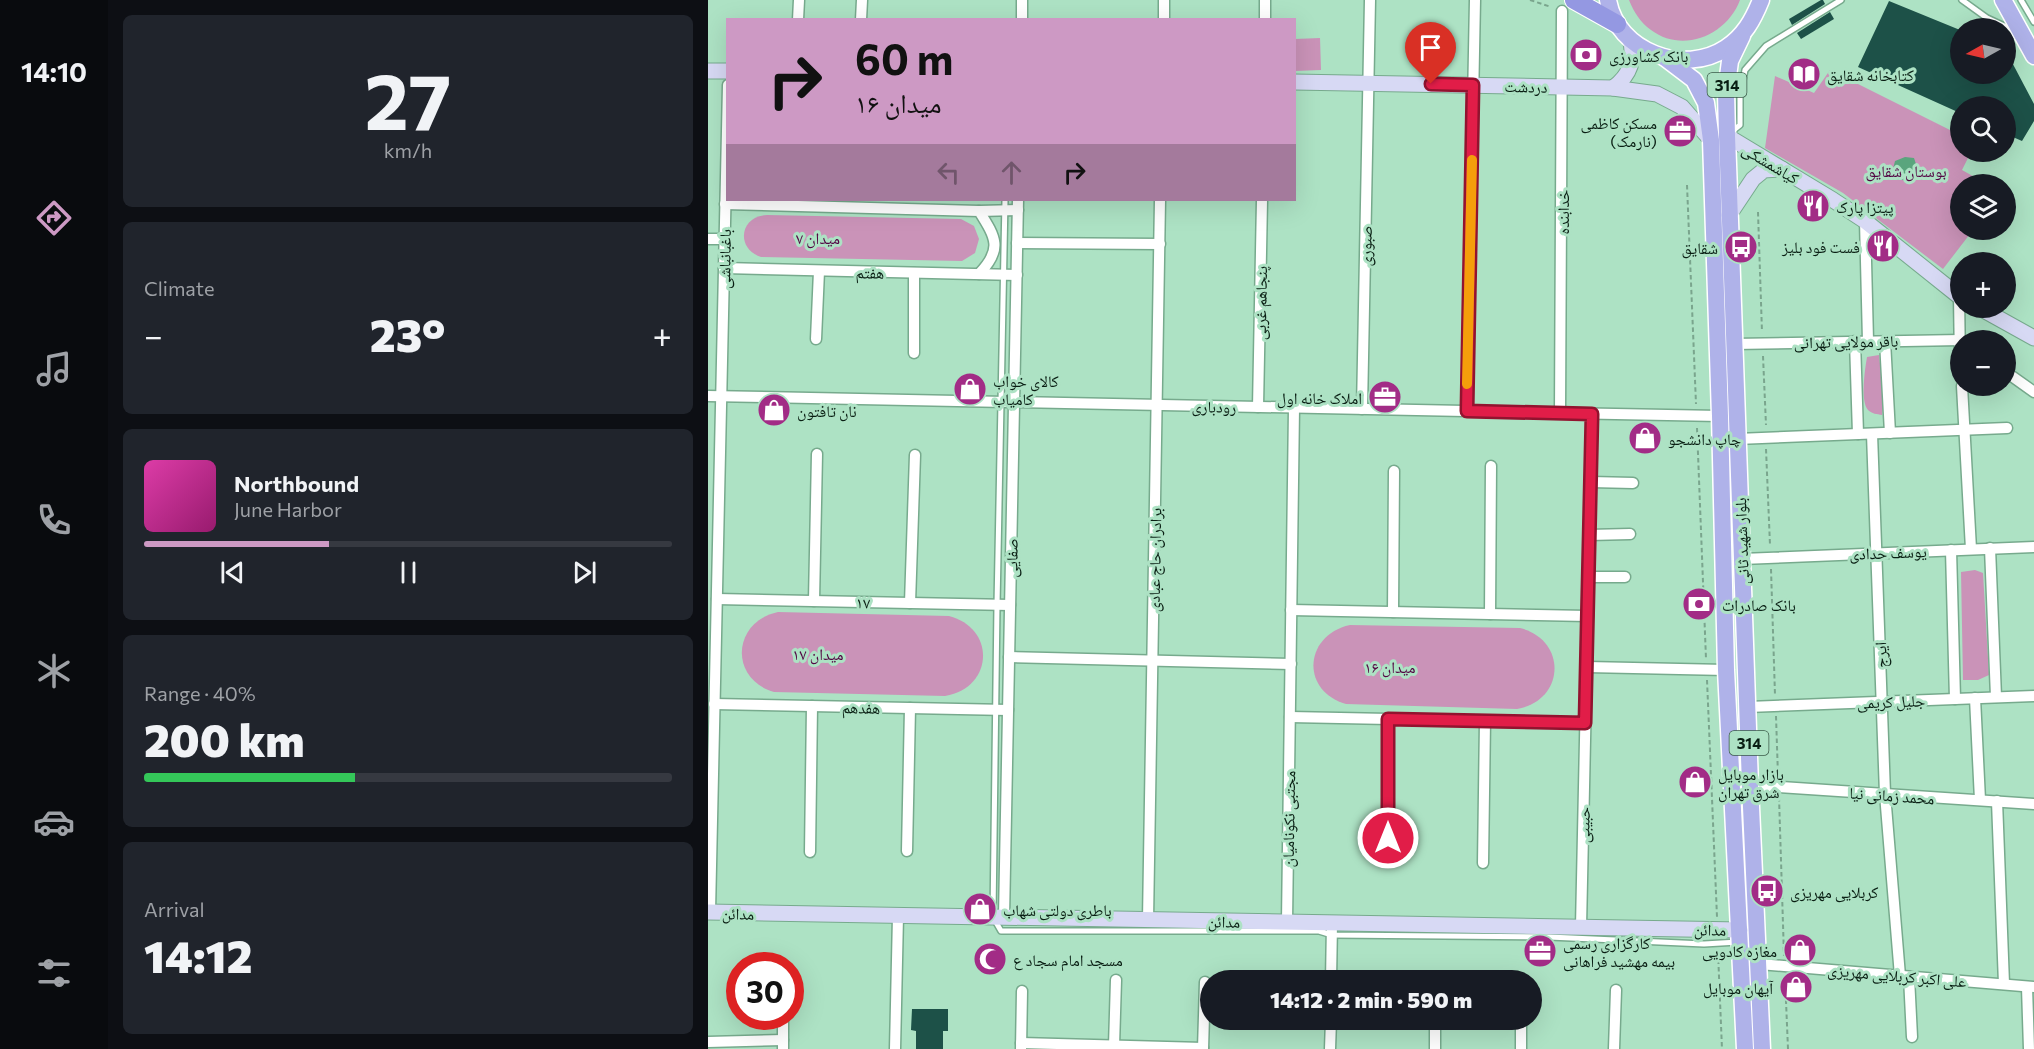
<!DOCTYPE html>
<meta charset="utf-8">
<style>
:root{--surface:#171b24;--page:#20242c;--text:#f1f3f6;--muted:#9ea1a6;--line:#363941;--accent:#cd99c4}
body{margin:0;font-family:Commissioner,"Noto Naskh Arabic",sans-serif;background:var(--page);color:var(--text);height:100vh;display:flex;flex-direction:column;font-size:22px;white-space:nowrap}
*{box-sizing:border-box;margin:0}
p{font-size:20px;color:var(--muted)}
.icon{flex:none;width:33px;height:33px;fill:none;stroke:currentColor;stroke-width:2;stroke-linecap:round;stroke-linejoin:round}
.map{position:relative;flex:1;overflow:hidden}
.panel{display:flex;flex-direction:column;gap:15px;padding:15px;background:#0d0f14;width:600px}
.panel>*{flex:none}
.top-card{position:absolute;left:18px;top:18px;width:570px;height:183px;border-radius:0px;box-shadow:0 6px 24px #0002;background:#cd99c4;color:#111;overflow:hidden}
.needle{width:39px;rotate:262deg}
.controls{position:absolute;left:1242px;top:18px;display:grid;gap:12px}
.controls a{display:grid;place-items:center;width:66px;height:66px;border-radius:50%;background:var(--surface);box-shadow:0 6px 24px #0002;font-size:30px}
.speed{position:absolute;left:18px;top:952px;display:flex;gap:12px;font-size:30px;font-weight:700;text-align:center}
.speed>*{display:grid;place-content:center;width:78px;height:78px;border-radius:50%;background:var(--surface);box-shadow:0 6px 24px #0002;line-height:1}
.speed .limit{border:9px solid #d22;background:#fff;color:#111}
.pin{position:absolute;display:grid;place-items:center;width:51px;height:51px;color:#fff;margin:-62px -26px;border-radius:50% 50% 50% 0;rotate:-45deg;box-shadow:0 0 6px #0007}
.pin .icon{rotate:45deg}
.me{position:absolute;width:66px;margin:-33px;rotate:0deg;stroke-linejoin:round;filter:drop-shadow(0 0 4px #0008)}
.turn{display:flex;align-items:center;gap:21px;height:126px;padding:0 30px;font-size:27px}
.turn .icon{width:78px;height:78px;stroke-width:2.5}
.turn b{display:block;font-size:42px;line-height:51px}
.lanes{display:flex;align-items:center;height:57px;padding:0 30px;background:#0003;justify-content:center;gap:30px;direction:ltr}
.lanes .off{opacity:.35}
.big{font-size:45px;font-weight:800;line-height:1.1}
.panel .tile{flex:1;display:flex;flex-direction:column;justify-content:center;gap:9px;min-width:0;padding:0 21px;border-radius:9px;background:var(--page)}
.panel .dial{align-items:center;gap:0}
.dial b{font-size:78px;line-height:1}
.song{display:flex;align-items:center;gap:18px}
.cover{width:72px;height:72px;border-radius:9px;background:linear-gradient(135deg,hsl(320 70% 55%),hsl(320 70% 35%))}
.played{height:6px;border-radius:3px;background:linear-gradient(90deg,var(--accent) 35%,var(--line) 35%)}
.keys{display:flex;justify-content:space-around;direction:ltr}
.heat{display:flex;justify-content:space-between;align-items:center;font-size:33px;direction:ltr}
.charge{height:9px;border-radius:4px;background:linear-gradient(90deg,#34c759 40%,var(--line) 0)}
.trip{position:absolute;left:492px;top:970px;width:342px;height:60px;border-radius:30px;background:var(--surface);box-shadow:0 6px 24px #0002;font-weight:800;line-height:60px;text-align:center}
main{display:flex;flex:1;min-height:0}
.tabs{display:flex;flex-direction:column;width:108px;justify-content:space-around;align-items:center;background:#090b0e;color:var(--muted)}
.tabs .icon{width:42px;height:42px}
.tabs .active{color:var(--accent)}
.tabs b{font-size:27px;color:var(--text)}
.map>svg:first-child{display:block}
.green{fill:#ca93b8}
.water{fill:#5aa57d}
.building{fill:#1d5148}
.lines{fill:none;stroke-linecap:round;stroke-linejoin:round}
.service-casing{stroke:#77aa8d;stroke-width:8}
.minor-casing{stroke:#77aa8d;stroke-width:13}
.secondary-casing{stroke:#77aa8d;stroke-width:17}
.primary-casing{stroke:#fff;stroke-width:19}
.trunk-casing{stroke:#fff;stroke-width:20}
.path{stroke:#7aa58d;stroke-width:2;stroke-dasharray:4.5 3;stroke-linecap:butt}
.service{stroke:#fff;stroke-width:5}
.minor{stroke:#fff;stroke-width:10}
.secondary{stroke:#d7d9f4;stroke-width:15}
.primary{stroke:#afb2e9;stroke-width:16}
.trunk{stroke:#9498e2;stroke-width:18}
.route-casing{stroke:#92132f;stroke-width:15}
.route{stroke:#e11d48;stroke-width:10}
.slow{stroke:#f59e0b;stroke-width:10}
.labels{text-anchor:middle;dominant-baseline:central;stroke-width:6;stroke-linejoin:round;paint-order:stroke}
.shield{fill:#ade2c4;stroke:#3a5948;stroke-width:1.5}
.shield-label{font-size:15px;font-weight:bold;fill:#091e13}
.poi-label{font-size:16px;fill:#091e13;stroke:#ade2c4;text-anchor:start}
.street-label{font-size:16px;fill:#091e13;stroke:#ade2c4}
.park-label{font-size:16px;fill:#520342;stroke:#ade2c4}
</style>
<main>
<nav class="tabs">
<b>14:10</b>
<svg class="icon active" aria-label="directions" viewBox="0 0 24 24"><path d="M12 3l9 9-9 9-9-9zM9 14v-3h6M13 9l2 2-2 2"/></svg>
<svg class="icon" aria-label="music" viewBox="0 0 24 24"><path d="M9 18V5l10-2v13"/><circle cx="6" cy="18" r="3"/><circle cx="16" cy="16" r="3"/></svg>
<svg class="icon" aria-label="phone" viewBox="0 0 24 24"><path d="M5 4h4l2 5-3 2q2 4 5 5l2-3 5 2v4C11 20 4 13 5 4z"/></svg>
<svg class="icon" aria-label="climate" viewBox="0 0 24 24"><path d="M12 3v18M4 7l16 10M4 17L20 7"/></svg>
<svg class="icon" aria-label="car" viewBox="0 0 24 24"><path d="M5 17H2v-5l4-1 3-4h7l3 4 3 1v5h-3M9 17h6M6 11h13"/><circle cx="7" cy="17" r="2"/><circle cx="17" cy="17" r="2"/></svg>
<svg class="icon" aria-label="filters" viewBox="0 0 24 24"><path d="M4 7h16M4 17h16"/><circle cx="9" cy="7" r="2"/><circle cx="15" cy="17" r="2"/></svg>
</nav>
<section class="panel">
<div class="tile dial"><b>27</b><p>km/h</p></div>
<div class="tile"><p>Climate</p>
<div class="heat"><a>−</a><b class="big">23°</b><a>+</a></div>
</div>
<div class="tile">
<div class="song"><i class="cover"></i><div><b>Northbound</b><p>June Harbor</p></div></div>
<div class="played"></div>
<div class="keys"><svg class="icon" aria-label="previous" viewBox="0 0 24 24"><path d="M18 5L8 12l10 7zM5 5v14"/></svg><svg class="icon" aria-label="pause" viewBox="0 0 24 24"><path d="M8 5v14M16 5v14"/></svg><svg class="icon" aria-label="next" viewBox="0 0 24 24"><path d="M6 5l10 7-10 7zM19 5v14"/></svg></div>
</div>
<div class="tile"><p>Range · 40%</p><b class="big">200 km</b><div class="charge"></div></div>
<div class="tile"><p>Arrival</p><b class="big">14:12</b></div>
</section>
<div class="map">
<svg width="1326" height="1049" viewBox="0 0 1326 1049">
<rect width="100%" height="100%" fill="#ade2c4"/>
<g class="green">
<path d="M 921,0 L 1032,0 C 1019,35 975,54 943,30 C 932,22 926,12 921,0 Z"/>
<polygon points="612,38 613,70 587,71 587,39"/>
<polygon points="1122,70 1252,135 1252,152 1263,152 1254,170 1279,184 1252,184 1252,230 1265,230 1235,269 1135,193 1057,148 1067,76 1106,93"/>
<path d="M 59,215 L 253,219 L 266,226 L 271,239 L 267,253 L 254,261 L 53,257 C 27,248 32,216 59,215 Z"/>
<path d="M 1171,355 L 1176,399 L 1174,415 C 1169,414 1164,414 1160,410 C 1152,401 1157,369 1159,357 Z"/>
<polygon points="1267,570 1275,573 1281,675 1270,680 1255,680 1253,572"/>
<path d="M 70,612 L 241,616 C 288,628 286,688 237,696 L 66,692 C 21,679 24,622 70,612 Z"/>
<path d="M 642,625 L 812,628 C 860,640 857,701 809,709 L 638,704 C 592,691 596,635 642,625 Z"/>
</g>
<polygon class="water" points="1197,157 1206,158 1209,167 1207,177 1199,181 1189,179 1185,169 1187,161"/>
<g class="building">
<polygon points="1113,0 1115,0 1117,4 1084,25 1081,19"/>
<polygon points="1181,1 1252,30 1252,74 1298,74 1298,51 1326,104 1326,121 1314,141 1298,134 1298,106 1252,106 1252,113 1150,67"/>
<polygon points="1122,12 1126,19 1093,39 1089,33"/>
<polygon points="204,1009 240,1009 240,1031 235,1031 235,1049 208,1049 208,1031 203,1030"/>
</g>
<g class="lines">
<defs>
<g id="service">
<polyline points="1254,0 1279,18 1307,31"/>
<polyline points="1313,0 1326,22"/>
<polyline points="1022,133 1032,125 1032,95 1037,70 1058,46 1133,0"/>
<polyline points="297,200 289,605 285,917 293,931 611,931 624,935 841,937 996,944 1030,942"/>
</g>
<g id="minor">
<polyline points="90,20 91,0"/>
<polyline points="153,20 154,0"/>
<polyline points="314,20 314,0"/>
<polyline points="456,20 456,0"/>
<polyline points="557,20 557,0"/>
<path d="M 17,204 L 271,211 C 288,238 295,249 271,274"/>
<polyline points="271,211 310,210"/>
<polyline points="1157,221 1160,341"/>
<polyline points="0,239 17,239"/>
<polyline points="309,243 452,244"/>
<polyline points="16,268 309,275"/>
<polyline points="1251,296 1252,364"/>
<polyline points="108,339 111,271"/>
<polyline points="1147,341 1150,434"/>
<polyline points="1177,341 1182,433"/>
<polyline points="1026,344 1253,340"/>
<polyline points="206,353 206,273"/>
<polyline points="1298,372 1326,392"/>
<polyline points="1254,386 1263,549"/>
<polyline points="0,396 1012,416"/>
<polyline points="550,407 554,200"/>
<polyline points="654,409 662,0"/>
<polyline points="759,411 767,0"/>
<polyline points="852,413 854,11"/>
<polyline points="1164,434 1177,794 1192,976"/>
<polyline points="1029,439 1299,428"/>
<polyline points="883,482 925,483"/>
<polyline points="881,535 922,534"/>
<polyline points="1282,548 1288,697"/>
<polyline points="1243,550 1247,699"/>
<polyline points="1034,559 1326,547"/>
<polyline points="880,577 917,577"/>
<polyline points="9,599 302,605"/>
<polyline points="106,601 109,454"/>
<polyline points="202,603 207,455"/>
<polyline points="583,610 880,616"/>
<polyline points="685,612 686,471"/>
<polyline points="782,614 783,466"/>
<polyline points="301,657 583,664"/>
<polyline points="879,667 1018,670"/>
<polyline points="1267,698 1272,800"/>
<polyline points="6,704 300,710"/>
<polyline points="1040,707 1326,696"/>
<polyline points="582,717 877,723"/>
<polyline points="1042,785 1326,804"/>
<polyline points="1289,801 1296,984"/>
<polyline points="199,851 202,708"/>
<polyline points="102,852 104,706"/>
<polyline points="680,862 680,719"/>
<polyline points="775,863 777,721"/>
<polyline points="2,912 20,85"/>
<polyline points="296,917 310,200"/>
<polyline points="440,920 452,200"/>
<polyline points="579,922 586,408"/>
<polyline points="873,927 884,414"/>
<polyline points="1051,964 1326,987"/>
<polyline points="1201,977 1204,1037"/>
<polyline points="623,981 624,923"/>
<polyline points="1319,987 1321,1049"/>
<polyline points="75,1017 75,1049"/>
<polyline points="813,1020 813,1049"/>
<polyline points="0,1042 75,1040"/>
<polyline points="313,1043 495,1048"/>
<polyline points="406,1046 408,980"/>
<polyline points="187,1049 190,916"/>
<polyline points="313,1049 314,991"/>
<polyline points="495,1049 497,982"/>
<polyline points="622,1049 623,1020"/>
<polyline points="727,1049 727,1020"/>
<polyline points="906,1049 908,990"/>
</g>
<g id="secondary">
<polyline points="0,71 20,71"/>
<polyline points="586,82 905,88 949,94 974,107 1003,140"/>
<path d="M 905,88 C 922,75 928,60 922,39"/>
<polyline points="1019,136 1125,200 1157,221 1252,297"/>
<polyline points="1021,215 1045,179 1056,170 1074,169"/>
<polyline points="1272,308 1326,338"/>
<polyline points="0,912 1032,930"/>
</g>
<g id="primary">
<path d="M 900,0 C 909,52 976,76 1018,48 C 1036,36 1045,20 1053,0"/>
<polyline points="1295,0 1326,56"/>
<polyline points="1034,36 1022,61 1018,92 1019,136 1042,785 1054,1049"/>
<polyline points="957,58 986,80 998,103 1003,140 1012,416 1018,670 1037,1049"/>
</g>
<polyline id="trunk" points="866,0 909,24"/>
</defs>
<use href="#service" class="service-casing"/>
<use href="#minor" class="minor-casing"/>
<use href="#secondary" class="secondary-casing"/>
<use href="#primary" class="primary-casing"/>
<use href="#trunk" class="trunk-casing"/>
<g class="path">
<polyline points="822,0 843,7"/>
<polyline points="979,185 988,404"/>
<polyline points="1050,212 1054,332"/>
<polyline points="1055,356 1058,425"/>
<polyline points="989,428 998,659"/>
<polyline points="1058,449 1062,545"/>
<polyline points="1063,569 1067,695"/>
<polyline points="999,680 1009,917"/>
<polyline points="1068,716 1070,776"/>
<polyline points="1071,797 1076,956"/>
<polyline points="1010,952 1014,1049"/>
<polyline points="1077,977 1080,1049"/>
</g>
<use href="#service" class="service"/>
<use href="#minor" class="minor"/>
<use href="#secondary" class="secondary"/>
<use href="#primary" class="primary"/>
<use href="#trunk" class="trunk"/>
</g>
<g class="lines">
<defs>
<polyline id="route" points="680,838 680,719 877,723 884,414 759,411 765,85 723,84"/>
</defs>
<use href="#route" class="route-casing"/>
<use href="#route" class="route"/>
<polyline class="slow" points="759,384 764,160"/>
</g>
<defs>
<symbol id="bank-disc" viewBox="-11 -11 22 22"><circle r="9.5" fill="#a22c86" stroke="#ade2c4"/><path d="M-6-4H6V4H-6ZM0-2.3a2.3 2.3 0 1 0 0 4.6a2.3 2.3 0 1 0 0-4.6Z" fill="#fff"/></symbol>
<symbol id="library-disc" viewBox="-11 -11 22 22"><circle r="9.5" fill="#a22c86" stroke="#ade2c4"/><path d="M-6-4Q-3-5.5-.7-3.5V5Q-3 3-6 4ZM6-4Q3-5.5 .7-3.5V5Q3 3 6 4Z" fill="#fff"/></symbol>
<symbol id="office-disc" viewBox="-11 -11 22 22"><circle r="9.5" fill="#a22c86" stroke="#ade2c4"/><path d="M-6-3h4V-5.5h4V-3h4V5H-6ZM-1-4.5V-3h2v-1.5ZM-6 0V1H6V0Z" fill="#fff"/></symbol>
<symbol id="restaurant-disc" viewBox="-11 -11 22 22"><circle r="9.5" fill="#a22c86" stroke="#ade2c4"/><path d="M-5-6h1v4h1v-4h1v4h1v-4h1v5L-1.5 .5V6h-2V.5L-5-1ZM5-6V6H3V1.5H1.5Q1.5-4 5-6Z" fill="#fff"/></symbol>
<symbol id="bus-disc" viewBox="-11 -11 22 22"><circle r="9.5" fill="#a22c86" stroke="#ade2c4"/><path d="M-5-6H5V4H4V6H2V4H-2V6H-4V4H-5ZM-3.5-4V0h7V-4ZM-3.5 1.2v1.5H-2V1.2ZM2 1.2v1.5H3.5V1.2Z" fill="#fff"/></symbol>
<symbol id="shop-disc" viewBox="-11 -11 22 22"><circle r="9.5" fill="#a22c86" stroke="#ade2c4"/><path d="M-5-2.5h2.3a2.7 3.5 0 0 1 5.4 0H5L5.5 6h-11ZM-1.5-2.5h3a1.5 2.3 0 0 0-3 0Z" fill="#fff"/></symbol>
<symbol id="mosque-disc" viewBox="-11 -11 22 22"><circle r="9.5" fill="#a22c86" stroke="#ade2c4"/><path d="M3.5-4.9A6 6 0 1 0 3.5 4.9A5 5 0 1 1 3.5-4.9Z" fill="#fff"/></symbol>
</defs>
<g fill-rule="evenodd">
<use href="#bank-disc" x="859" y="36" width="38" height="38"/>
<use href="#library-disc" x="1077" y="55" width="38" height="38"/>
<use href="#office-disc" x="953" y="112" width="38" height="38"/>
<use href="#restaurant-disc" x="1086" y="187" width="38" height="38"/>
<use href="#restaurant-disc" x="1156" y="227" width="38" height="38"/>
<use href="#bus-disc" x="1014" y="228" width="38" height="38"/>
<use href="#shop-disc" x="243" y="370" width="38" height="38"/>
<use href="#office-disc" x="658" y="378" width="38" height="38"/>
<use href="#shop-disc" x="47" y="391" width="38" height="38"/>
<use href="#shop-disc" x="918" y="419" width="38" height="38"/>
<use href="#bank-disc" x="972" y="585" width="38" height="38"/>
<use href="#shop-disc" x="968" y="763" width="38" height="38"/>
<use href="#bus-disc" x="1040" y="872" width="38" height="38"/>
<use href="#shop-disc" x="253" y="890" width="38" height="38"/>
<use href="#shop-disc" x="1073" y="931" width="38" height="38"/>
<use href="#office-disc" x="813" y="932" width="38" height="38"/>
<use href="#mosque-disc" x="263" y="940" width="38" height="38"/>
<use href="#shop-disc" x="1069" y="968" width="38" height="38"/>
</g>
<g class="labels">
<g class="shield">
<rect x="999.5" y="73" width="39" height="24" rx="4.5"/>
<rect x="1021.5" y="731" width="39" height="24" rx="4.5"/>
</g>
<g class="shield-label">
<text x="1019" y="85">314</text>
<text x="1041" y="743">314</text>
</g>
<g class="poi-label">
<text x="901" y="55">بانک کشاورزی</text>
<text x="1119" y="74">کتابخانه شقایق</text>
<text x="949" y="122" text-anchor="end">مسکن کاظمی<tspan x="949" dy="18">(نارمک)</tspan></text>
<text x="1128" y="206">پیتزا پارک</text>
<text x="1152" y="246" text-anchor="end">فست فود بلیز</text>
<text x="1010" y="247" text-anchor="end">شقایق</text>
<text x="285" y="380">کالای خواب<tspan x="285" dy="18">کامیاب</tspan></text>
<text x="654" y="397" text-anchor="end">املاک خانه اول</text>
<text x="89" y="410">نان تافتون</text>
<text x="960" y="438">چاپ دانشجو</text>
<text x="1014" y="604">بانک صادرات</text>
<text x="1010" y="773">بازار موبایل<tspan x="1010" dy="18">شرق تهران</tspan></text>
<text x="1082" y="891">کربلایی مهریزی</text>
<text x="295" y="909">باطری دولتی شهاب</text>
<text x="855" y="942">کارگزاری رسمی<tspan x="855" dy="18">بیمه مهشید فراهانی</tspan></text>
<text x="1069" y="950" text-anchor="end">مغازه کادویی</text>
<text x="305" y="959">مسجد امام سجاد ع</text>
<text x="1065" y="987" text-anchor="end">آیهان موبایل</text>
</g>
<g class="street-label">
<text transform="translate(818 86) rotate(1)">دردشت</text>
<text transform="translate(1063 163) rotate(31)">کیاشمشکی</text>
<text transform="translate(854 212) rotate(-90)">خدابنده</text>
<text transform="translate(657 246) rotate(-89)">صبوری</text>
<text transform="translate(16 259) rotate(-89)">باغبانباشی</text>
<text transform="translate(162 272) rotate(1)">هفتم</text>
<text transform="translate(552 303) rotate(-89)">پنجاهم غربی</text>
<text transform="translate(1138 341) rotate(-1)">باقر مولایی تهرانی</text>
<text transform="translate(506 406) rotate(1)">رودباری</text>
<text transform="translate(1033 541) rotate(-92)">بلوار شهید ثانی</text>
<text transform="translate(1180 552) rotate(-2)">یوسف حدادی</text>
<text transform="translate(303 558) rotate(-89)">صفایی</text>
<text transform="translate(446 560) rotate(-89)">برادران حاج عبادی</text>
<text transform="translate(155 602) rotate(1)">۱۷</text>
<text transform="translate(1172 655) rotate(-92)">ایرج</text>
<text transform="translate(1183 701) rotate(-2)">جلیل کریمی</text>
<text transform="translate(153 707) rotate(1)">هفدهم</text>
<text transform="translate(1184 795) rotate(4)">محمد زمانی نیا</text>
<text transform="translate(580 819) rotate(-89)">مجتبی نکونامیان</text>
<text transform="translate(875 825) rotate(-89)">حبیبی</text>
<text transform="translate(30 913) rotate(1)">مدائن</text>
<text transform="translate(516 921) rotate(1)">مدائن</text>
<text transform="translate(1002 929) rotate(1)">مدائن</text>
<text transform="translate(1189 975) rotate(5)">علی اکبر کربلایی مهریزی</text>
</g>
<g class="park-label">
<text x="1198" y="170">بوستان شقایق</text>
<text x="110" y="237">میدان ۷</text>
<text x="110" y="653">میدان ۱۷</text>
<text x="682" y="666">میدان ۱۶</text>
</g>
</g>
</svg>
<div class="controls">
<a><svg class="needle" viewBox="-14 -14 28 28"><path d="M0-13l5 13h-10z" fill="#e53935"/><path d="M0 13l5-13h-10z" fill="#9ea1a6"/></svg></a>
<a><svg class="icon" aria-label="search" viewBox="0 0 24 24"><circle cx="10" cy="10" r="6"/><path d="M15 15l6 6"/></svg></a>
<a><svg class="icon" aria-label="layers" viewBox="0 0 24 24"><path d="M12 4l9 5-9 5-9-5zM3 14l9 5 9-5"/></svg></a>
<a>+</a>
<a>−</a>
</div>
<div class="speed"><div class="limit">30</div></div>
<div class="pin" style="left:723px;top:84px;background:#d93025"><svg class="icon" aria-label="arrive" viewBox="0 0 24 24"><path d="M6 21V4h12l-3 4 3 4H6"/></svg></div>
<svg class="me" style="left:680px;top:838px" viewBox="-20 -20 40 40"><circle r="17" fill="#e11d48" stroke="#fff" stroke-width="3"/><path d="M0-11L8 9 0 5-8 9z" fill="#fff"/></svg>
<div class="trip">14:12 · 2 min · 590 m</div>
<div class="top-card">
<div class="turn"><svg class="icon" aria-label="right" viewBox="0 0 24 24"><path d="M7 20v-9h11M14 6l5 5-5 5"/></svg><div><b>60 m</b>میدان ۱۶</div></div>
<div class="lanes"><svg class="icon off" aria-label="left" viewBox="0 0 24 24"><path d="M17 20v-9H6M10 6l-5 5 5 5"/></svg><svg class="icon off" aria-label="ahead" viewBox="0 0 24 24"><path d="M12 20V5M6 11l6-6 6 6"/></svg><svg class="icon" aria-label="right" viewBox="0 0 24 24"><path d="M7 20v-9h11M14 6l5 5-5 5"/></svg></div>
</div>
</div>
</main>
